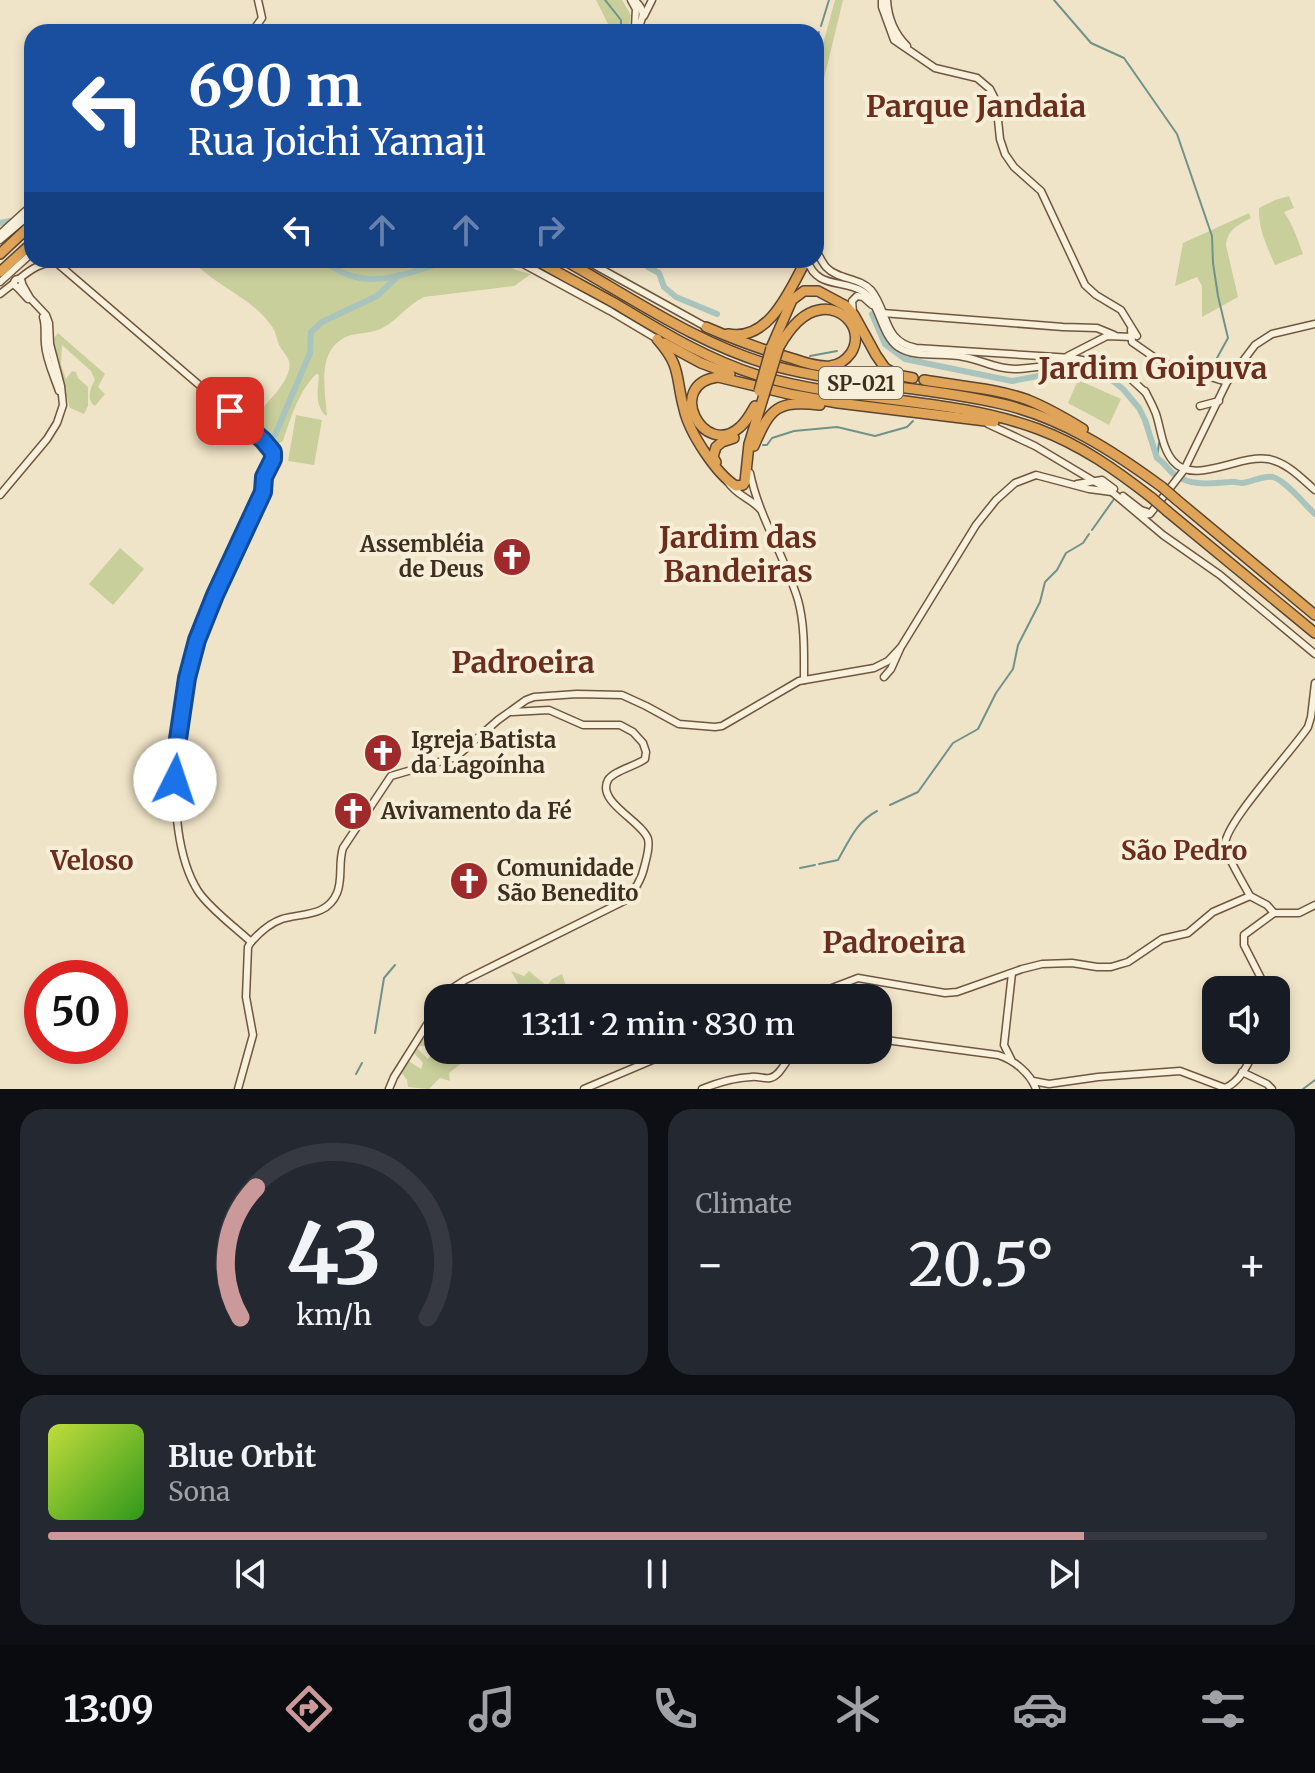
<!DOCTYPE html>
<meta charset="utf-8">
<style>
:root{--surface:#171b24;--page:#242831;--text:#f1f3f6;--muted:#9ea1a6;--line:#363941;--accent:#cc999b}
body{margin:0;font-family:Merriweather,serif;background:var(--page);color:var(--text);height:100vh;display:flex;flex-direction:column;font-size:30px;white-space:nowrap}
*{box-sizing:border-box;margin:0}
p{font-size:26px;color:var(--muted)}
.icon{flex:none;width:44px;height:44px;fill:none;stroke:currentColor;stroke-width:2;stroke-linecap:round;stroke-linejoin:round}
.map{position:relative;height:1089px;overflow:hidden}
.side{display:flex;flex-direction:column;gap:20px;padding:20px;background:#0d0f14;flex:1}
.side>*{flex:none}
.guide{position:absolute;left:24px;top:24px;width:800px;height:244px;border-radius:24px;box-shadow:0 4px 12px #0003;background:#1a4fa0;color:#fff;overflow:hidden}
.buttons{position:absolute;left:1202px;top:976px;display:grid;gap:16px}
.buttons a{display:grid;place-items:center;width:88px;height:88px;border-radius:16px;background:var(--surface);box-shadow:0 4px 12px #0003;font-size:40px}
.speed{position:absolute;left:24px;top:960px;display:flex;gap:16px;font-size:40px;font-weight:700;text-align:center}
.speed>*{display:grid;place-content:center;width:104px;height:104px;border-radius:50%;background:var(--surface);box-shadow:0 4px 12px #0003;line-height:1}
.speed .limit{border:12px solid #d22;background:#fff;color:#111}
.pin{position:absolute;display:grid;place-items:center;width:68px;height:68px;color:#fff;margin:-34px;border-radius:16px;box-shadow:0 4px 12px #0006}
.me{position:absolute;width:88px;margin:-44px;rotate:4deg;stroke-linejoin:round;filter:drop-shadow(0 0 6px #0008)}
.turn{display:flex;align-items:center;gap:28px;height:168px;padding:0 32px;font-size:36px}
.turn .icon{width:104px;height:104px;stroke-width:2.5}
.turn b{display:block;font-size:56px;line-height:68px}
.lanes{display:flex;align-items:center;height:76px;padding:0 32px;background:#0003;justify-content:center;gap:40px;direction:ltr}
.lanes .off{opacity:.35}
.big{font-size:60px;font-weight:600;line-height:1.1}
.side .tile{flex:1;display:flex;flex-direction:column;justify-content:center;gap:12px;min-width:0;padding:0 28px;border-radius:24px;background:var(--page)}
.side .dial{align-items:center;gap:0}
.dial svg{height:208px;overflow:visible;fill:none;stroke:var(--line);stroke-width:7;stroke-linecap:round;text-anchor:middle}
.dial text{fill:var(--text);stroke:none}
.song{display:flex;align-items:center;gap:24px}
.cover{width:96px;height:96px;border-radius:12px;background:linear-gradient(135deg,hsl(70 70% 55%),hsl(110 70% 35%))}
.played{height:8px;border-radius:4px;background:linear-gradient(90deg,var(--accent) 85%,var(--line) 85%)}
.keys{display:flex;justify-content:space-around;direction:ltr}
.heat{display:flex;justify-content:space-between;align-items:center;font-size:44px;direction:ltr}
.side .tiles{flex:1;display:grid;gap:20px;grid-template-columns:1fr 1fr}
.tile:last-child{grid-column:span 2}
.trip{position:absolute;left:424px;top:984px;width:468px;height:80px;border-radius:24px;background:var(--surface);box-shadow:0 4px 12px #0003;font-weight:600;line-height:80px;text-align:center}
.tabs{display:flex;height:128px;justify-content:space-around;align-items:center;background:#090b0e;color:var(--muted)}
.tabs .icon{width:56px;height:56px}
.tabs .active{color:var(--accent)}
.tabs b{font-size:36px;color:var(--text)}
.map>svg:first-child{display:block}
.green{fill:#c9cf9b}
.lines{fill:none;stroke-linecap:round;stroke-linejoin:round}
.stream{stroke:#6f938a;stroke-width:2}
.river{stroke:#a9c4bc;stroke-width:6}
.secondary-casing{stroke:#6f573f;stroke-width:9}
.highway-casing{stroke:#5b4430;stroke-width:12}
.secondary{stroke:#faf1dc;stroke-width:6}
.highway{stroke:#e0a458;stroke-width:9}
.highway-bridge-casing{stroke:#5b4430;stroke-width:12;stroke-linecap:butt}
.highway-bridge{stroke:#e0a458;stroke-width:9}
.route-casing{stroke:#114b97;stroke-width:20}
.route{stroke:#1a73e8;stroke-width:14}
.labels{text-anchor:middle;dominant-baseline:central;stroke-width:8;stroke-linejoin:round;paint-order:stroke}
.shield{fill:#f7eed8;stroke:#756857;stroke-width:2}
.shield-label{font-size:20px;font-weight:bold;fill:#3d2e20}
.poi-label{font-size:22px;font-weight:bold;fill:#3d2e20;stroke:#f7eed8;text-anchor:start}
.quarter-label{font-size:26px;font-weight:bold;fill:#6b2e1e;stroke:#f7eed8}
.district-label{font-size:30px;font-weight:bold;fill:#6b2e1e;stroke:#f7eed8}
</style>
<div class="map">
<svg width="1315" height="1089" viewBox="0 0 1315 1089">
<rect width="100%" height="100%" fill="#f0e4c8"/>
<g class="green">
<polygon points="596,0 622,0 631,15 628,32 608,32 608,24"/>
<polygon points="835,0 843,0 823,83 816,136 817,61 816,53 820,53 816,51 816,43 823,44"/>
<path d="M 1289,196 L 1294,208 L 1284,212 C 1293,225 1298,240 1303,254 L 1275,265 C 1267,247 1258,228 1259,208 L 1275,200 Z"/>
<path d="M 1249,213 L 1251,218 C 1238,225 1228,229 1226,245 L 1238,297 L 1202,317 L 1202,286 L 1197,277 L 1175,286 L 1183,243 Z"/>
<path d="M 192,260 L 356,260 L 371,263 L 388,260 L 495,260 L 516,270 L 531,274 L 514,286 L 424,297 C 407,305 399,319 384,327 C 373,334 360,332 348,336 C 316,349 325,389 327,415 L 326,416 C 314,405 318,390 319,375 L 316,374 C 298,393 291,417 283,441 L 278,444 L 268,439 L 252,424 C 261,405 281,393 288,373 C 293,359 285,356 279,345 C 277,340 276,333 273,328 C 253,297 215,287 192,260 Z"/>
<path d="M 58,333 L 105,374 L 98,387 L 105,394 L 95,406 C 86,400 90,388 95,380 L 91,371 L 62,345 L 61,365 L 66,379 L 72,371 L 76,372 L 78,378 L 88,387 L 88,406 L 84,414 L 70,408 L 55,358 L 54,338 Z"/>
<polygon points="1078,380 1121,399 1109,425 1068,403"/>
<polygon points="296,415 322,420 314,465 288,461"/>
<polygon points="120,548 144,569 113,605 89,584"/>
<polygon points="511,971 524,976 529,971 547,986 552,979 562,974 566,986 547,990 537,998 533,998 526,989 523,992"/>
<polygon points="435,1033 438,1035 438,1050 478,1050 449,1073 450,1081 440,1078 429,1089 408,1087 407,1080 401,1072 407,1060 421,1069 423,1063 413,1052 417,1048 428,1059 433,1052 425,1046 418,1046 423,1039"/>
</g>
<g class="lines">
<g class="stream">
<polyline points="605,0 621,20 621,32"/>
<polyline points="1054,0 1091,43 1124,58 1177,134 1212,236 1213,263 1218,296 1228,338 1217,358 1214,373"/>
<polyline points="821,26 829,0"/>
<polyline points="816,43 819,32"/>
<polyline points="810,356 837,351"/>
<polyline points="763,445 767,445 772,438 794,431 837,427 875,436 907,427 913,421"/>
<polyline points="1157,458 1159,443"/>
<polyline points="1092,530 1114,499"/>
<polyline points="890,805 918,792 953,743 978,729 996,693 1013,669 1018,645 1040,602 1045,582 1057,570 1066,553 1083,543 1089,534"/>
<path d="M 819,864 L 838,860 C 849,841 856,822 877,811"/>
<polyline points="800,868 815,865"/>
<polyline points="375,1033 384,978 395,965"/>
<polyline points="356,1074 362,1063"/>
<polyline points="1303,1089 1315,1080"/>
</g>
<g class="river">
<polyline points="0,223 10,221"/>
<path d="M 320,260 C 333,267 345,276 360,278 C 390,283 423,268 451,260"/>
<polyline points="645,260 648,267 659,273 664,287 676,297 717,314"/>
<path d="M 872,314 L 885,344 L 905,359 L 1012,381 L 1043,375 L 1098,375 L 1113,381 L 1123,389 L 1139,408 L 1145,420 L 1157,458 C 1165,463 1168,470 1175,475 C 1193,487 1211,483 1230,482 C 1234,481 1238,483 1242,483 C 1252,482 1264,475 1273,477 C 1286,481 1304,504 1315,514"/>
<polyline points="275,435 310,353 311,332 322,322 377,296 399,275"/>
</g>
<defs>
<g id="secondary">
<polyline points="631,0 636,9 635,27"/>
<path d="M 634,0 C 647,10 643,19 636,32"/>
<polyline points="882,0 882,7 894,40 935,68 977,78 990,89 996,101 1000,139 1005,154 1014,167 1041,191 1085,285 1096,295 1121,310 1137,336"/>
<path d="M 887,0 C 888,18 894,33 907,46"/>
<polyline points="644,16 652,0"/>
<polyline points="252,32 262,18 258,0"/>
<polyline points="0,234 32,205"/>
<polyline points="0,240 32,213"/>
<path d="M 816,250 C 819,256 822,262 826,267 C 838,280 859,277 871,290 C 889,312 882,341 916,348 L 1072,358 L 1096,363 L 1117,370 L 1131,379 L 1146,393"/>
<polyline points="516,260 610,311 657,339"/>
<polyline points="585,260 706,327"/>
<path d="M 807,260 C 817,289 841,279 862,291 C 880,301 880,334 898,347 C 916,359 943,352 964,357 C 982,360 998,370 1017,369 C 1040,368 1061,362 1084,364"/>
<circle cx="18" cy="283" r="4"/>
<path d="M 19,279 C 30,270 43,260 58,264 L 267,443 C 280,460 267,462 264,477 C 263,482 264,487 263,492 C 244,534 222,576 205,619 C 178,687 158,827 198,891 C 209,908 236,928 251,942"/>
<polyline points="0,282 32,253"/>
<polyline points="17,287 28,299"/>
<polyline points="0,294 14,283"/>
<polyline points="853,312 852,301 857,296 863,297 872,305"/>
<polyline points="882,313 1063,327 1097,328 1114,335"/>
<path d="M 43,317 C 46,326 44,334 45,344 C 46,360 54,376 59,391"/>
<polyline points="1131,330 1132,342 1161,362 1227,382"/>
<polyline points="1068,356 1107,336 1132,337"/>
<path d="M 1145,391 C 1149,399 1153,406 1156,414 C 1161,429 1162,448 1173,461 C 1194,486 1239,454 1268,459 C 1288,463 1301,478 1315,490"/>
<polyline points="1200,406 1219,401"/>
<polyline points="988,424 1035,446 1112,492 1163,535 1220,575 1315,654"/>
<path d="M 750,473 C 759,517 785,557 798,600 C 805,625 804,654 804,680"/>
<path d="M 727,481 C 738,497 749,497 760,509"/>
<polyline points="1077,484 1102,480 1114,489"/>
<polyline points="0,495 47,439 57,423 63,405 61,386 50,344 49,323 46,315 30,298 22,284"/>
<polyline points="1123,496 1141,510 1147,512"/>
<polyline points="1138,513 1145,515 1150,514 1184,470 1227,382 1255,345 1272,334 1315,324"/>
<polyline points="884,677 891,669 900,649"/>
<path d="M 1250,896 C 1244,884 1226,856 1225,845 C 1224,824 1293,750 1308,727 L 1311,717 L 1315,683"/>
<path d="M 251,942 C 259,933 270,923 282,919 C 302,913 327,917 337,893 C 343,879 338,863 343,848 L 391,776 L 456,757 L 498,720 L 526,700 L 534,697 L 577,694 L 622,695 L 646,706 L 679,724 L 715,727 L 722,726 L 799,681 L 874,668 L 888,661 L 901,647 L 976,525 L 996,500 L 1015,483 L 1036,475 L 1089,489 L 1112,492"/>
<polyline points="1267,990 1244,945 1244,935 1274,913 1299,913 1315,905"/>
<path d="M 443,998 L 448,991 L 465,980 L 624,901 C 635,891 642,879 645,864 C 647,856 650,847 648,839 C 642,821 596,802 608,780 C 613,771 636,766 645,759 L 646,752 L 643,743 L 633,732 L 620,725 L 583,725 L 549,710 L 512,712"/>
<polyline points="806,998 858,978 945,993 957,992 1022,969 1042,964 1072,963 1097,967 1111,967 1121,964 1128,962 1162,939 1188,933 1213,912 1250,896 1267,905 1274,913"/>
<path d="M 878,1039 L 998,1055 C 1014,1060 1030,1073 1036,1089"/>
<polyline points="1011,1059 1004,1045 1012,973"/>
<polyline points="1242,1072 1267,1084 1272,1089"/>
<path d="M 1033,1081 L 1049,1084 L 1098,1077 L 1180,1071 L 1225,1088 C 1240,1082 1248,1064 1255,1050"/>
<polyline points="238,1089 253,1035 246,997 248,947 251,942"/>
<polyline points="389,1089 394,1077 438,1007"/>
<polyline points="584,1089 676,1050"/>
<path d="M 702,1089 C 719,1082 733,1078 751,1077 C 757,1076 765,1079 770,1078 C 781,1076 787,1057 796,1050"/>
</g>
<g id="highway">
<polyline points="0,254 32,224"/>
<path d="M 536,260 C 562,275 589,289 616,304 C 661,331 706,359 757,375 C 849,403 948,396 1038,429 C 1081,445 1116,470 1152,498"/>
<path d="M 564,260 C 632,298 699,345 774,366 C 849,386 927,386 1002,404 C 1062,418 1113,451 1162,487"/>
<polyline points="0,272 32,243"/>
<path d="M 706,327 C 735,340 763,350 794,359 C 805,363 818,367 830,366 C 839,365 846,360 851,353 C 865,331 844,305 819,310 C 801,313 788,331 779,347"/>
<path d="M 728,334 C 769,342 790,290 806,260"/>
<path d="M 657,339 C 682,367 675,376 684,409 C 689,432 716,474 736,486 L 743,485 L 745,482 L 749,444 L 764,395"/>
<polyline points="664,343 701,363 730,374"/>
<polyline points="771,348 792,300 804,291 818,291 846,306 854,315 876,355 885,368 897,375 913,378"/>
<path d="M 924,380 C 958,386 995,388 1028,400 C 1048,408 1065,418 1083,429"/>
<path d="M 755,406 C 751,413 747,421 740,427 C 704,460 664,384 718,377 L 789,394 L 838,403 L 994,422"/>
<path d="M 754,446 C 770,408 777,400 820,405"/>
<polyline points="716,462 713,457 716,447 722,442 734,438"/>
<polyline points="1177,500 1315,615"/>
<polyline points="1167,511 1315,633"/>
</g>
</defs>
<use href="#secondary" class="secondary-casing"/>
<use href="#highway" class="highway-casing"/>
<use href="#secondary" class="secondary"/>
<use href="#highway" class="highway"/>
<defs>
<g id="highway-bridge">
<polyline points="759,391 771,348"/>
<polyline points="764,395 779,347"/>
<polyline points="1162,487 1177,500"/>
<polyline points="1152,498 1167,511"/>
</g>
</defs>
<use href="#highway-bridge" class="highway-bridge-casing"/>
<use href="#highway-bridge" class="highway-bridge"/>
</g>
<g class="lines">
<defs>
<polyline id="route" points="175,780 178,739 187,678 197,640 215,595 263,492 264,477 273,459 273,452 263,440 230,411"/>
</defs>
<use href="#route" class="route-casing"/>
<use href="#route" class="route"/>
</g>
<defs>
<symbol id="church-disc" viewBox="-11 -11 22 22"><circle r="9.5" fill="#9e2a2b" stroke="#f7eed8"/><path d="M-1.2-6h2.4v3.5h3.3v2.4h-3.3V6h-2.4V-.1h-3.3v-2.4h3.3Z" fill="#fff"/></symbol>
</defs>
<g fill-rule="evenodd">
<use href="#church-disc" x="490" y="535" width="44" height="44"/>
<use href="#church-disc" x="361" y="731" width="44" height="44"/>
<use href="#church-disc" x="331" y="789" width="44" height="44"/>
<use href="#church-disc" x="447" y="859" width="44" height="44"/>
</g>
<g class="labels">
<rect class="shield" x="819" y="367" width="84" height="32" rx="6"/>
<g class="shield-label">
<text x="861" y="383">SP-021</text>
</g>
<g class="poi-label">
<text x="484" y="544" text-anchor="end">Assembléia<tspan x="484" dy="25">de Deus</tspan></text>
<text x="411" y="740">Igreja Batista<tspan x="411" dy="25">da Lagoínha</tspan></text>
<text x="381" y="811">Avivamento da Fé</text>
<text x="497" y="868">Comunidade<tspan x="497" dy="25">São Benedito</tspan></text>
</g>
<g class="quarter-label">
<text x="1184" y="850">São Pedro</text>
<text x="92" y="860">Veloso</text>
</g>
<g class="district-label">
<text x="976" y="106">Parque Jandaia</text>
<text x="1153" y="368">Jardim Goipuva</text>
<text x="738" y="537">Jardim das<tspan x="738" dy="34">Bandeiras</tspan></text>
<text x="523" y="662">Padroeira</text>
<text x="894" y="942">Padroeira</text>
</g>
</g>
</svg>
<div class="buttons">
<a><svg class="icon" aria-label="sound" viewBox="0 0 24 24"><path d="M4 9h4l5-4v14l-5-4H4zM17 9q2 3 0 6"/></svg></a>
</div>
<div class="speed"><div class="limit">50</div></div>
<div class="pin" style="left:230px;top:411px;background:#d93025"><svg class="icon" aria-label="arrive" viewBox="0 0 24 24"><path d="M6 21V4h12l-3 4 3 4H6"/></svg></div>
<svg class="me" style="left:175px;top:780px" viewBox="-20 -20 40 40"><circle r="19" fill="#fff"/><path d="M0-13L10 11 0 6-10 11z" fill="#1a73e8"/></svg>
<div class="trip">13:11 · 2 min · 830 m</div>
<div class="guide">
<div class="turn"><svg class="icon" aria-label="left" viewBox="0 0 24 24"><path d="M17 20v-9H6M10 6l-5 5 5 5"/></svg><div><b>690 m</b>Rua Joichi Yamaji</div></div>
<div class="lanes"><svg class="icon" aria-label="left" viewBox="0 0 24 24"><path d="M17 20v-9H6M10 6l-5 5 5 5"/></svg><svg class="icon off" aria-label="ahead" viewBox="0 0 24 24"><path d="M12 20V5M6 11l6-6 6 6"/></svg><svg class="icon off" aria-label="ahead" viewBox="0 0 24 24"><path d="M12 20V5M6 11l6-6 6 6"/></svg><svg class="icon off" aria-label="right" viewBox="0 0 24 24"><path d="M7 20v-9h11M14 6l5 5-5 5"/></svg></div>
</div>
</div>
<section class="side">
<div class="tiles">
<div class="tile dial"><svg viewBox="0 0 100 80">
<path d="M14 69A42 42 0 1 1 86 69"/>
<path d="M14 69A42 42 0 0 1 20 19" stroke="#cc999b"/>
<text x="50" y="56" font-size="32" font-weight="700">43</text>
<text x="50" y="72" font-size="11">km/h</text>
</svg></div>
<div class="tile"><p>Climate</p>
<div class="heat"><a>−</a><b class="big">20.5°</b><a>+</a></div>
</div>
<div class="tile">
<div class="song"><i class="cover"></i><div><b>Blue Orbit</b><p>Sona</p></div></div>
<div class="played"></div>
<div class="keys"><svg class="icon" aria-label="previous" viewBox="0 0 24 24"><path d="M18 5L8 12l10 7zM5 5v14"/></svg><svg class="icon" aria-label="pause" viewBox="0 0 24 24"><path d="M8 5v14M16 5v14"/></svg><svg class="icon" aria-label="next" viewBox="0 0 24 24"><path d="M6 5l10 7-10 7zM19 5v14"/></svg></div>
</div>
</div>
</section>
<nav class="tabs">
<b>13:09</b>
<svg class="icon active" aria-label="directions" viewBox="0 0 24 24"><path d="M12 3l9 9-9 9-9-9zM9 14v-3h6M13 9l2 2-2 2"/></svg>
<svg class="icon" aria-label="music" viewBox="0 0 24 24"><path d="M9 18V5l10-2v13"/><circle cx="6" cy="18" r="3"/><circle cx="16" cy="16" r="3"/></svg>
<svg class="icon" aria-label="phone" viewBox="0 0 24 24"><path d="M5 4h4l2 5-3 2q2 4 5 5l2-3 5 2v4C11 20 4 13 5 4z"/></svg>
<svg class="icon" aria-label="climate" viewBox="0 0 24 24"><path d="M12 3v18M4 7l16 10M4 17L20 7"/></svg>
<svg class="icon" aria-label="car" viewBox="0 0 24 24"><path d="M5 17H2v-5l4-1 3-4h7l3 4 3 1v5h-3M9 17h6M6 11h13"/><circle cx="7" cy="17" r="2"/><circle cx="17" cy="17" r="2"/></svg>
<svg class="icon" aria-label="filters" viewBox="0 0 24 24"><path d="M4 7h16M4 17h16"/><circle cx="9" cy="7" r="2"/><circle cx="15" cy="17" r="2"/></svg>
</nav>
